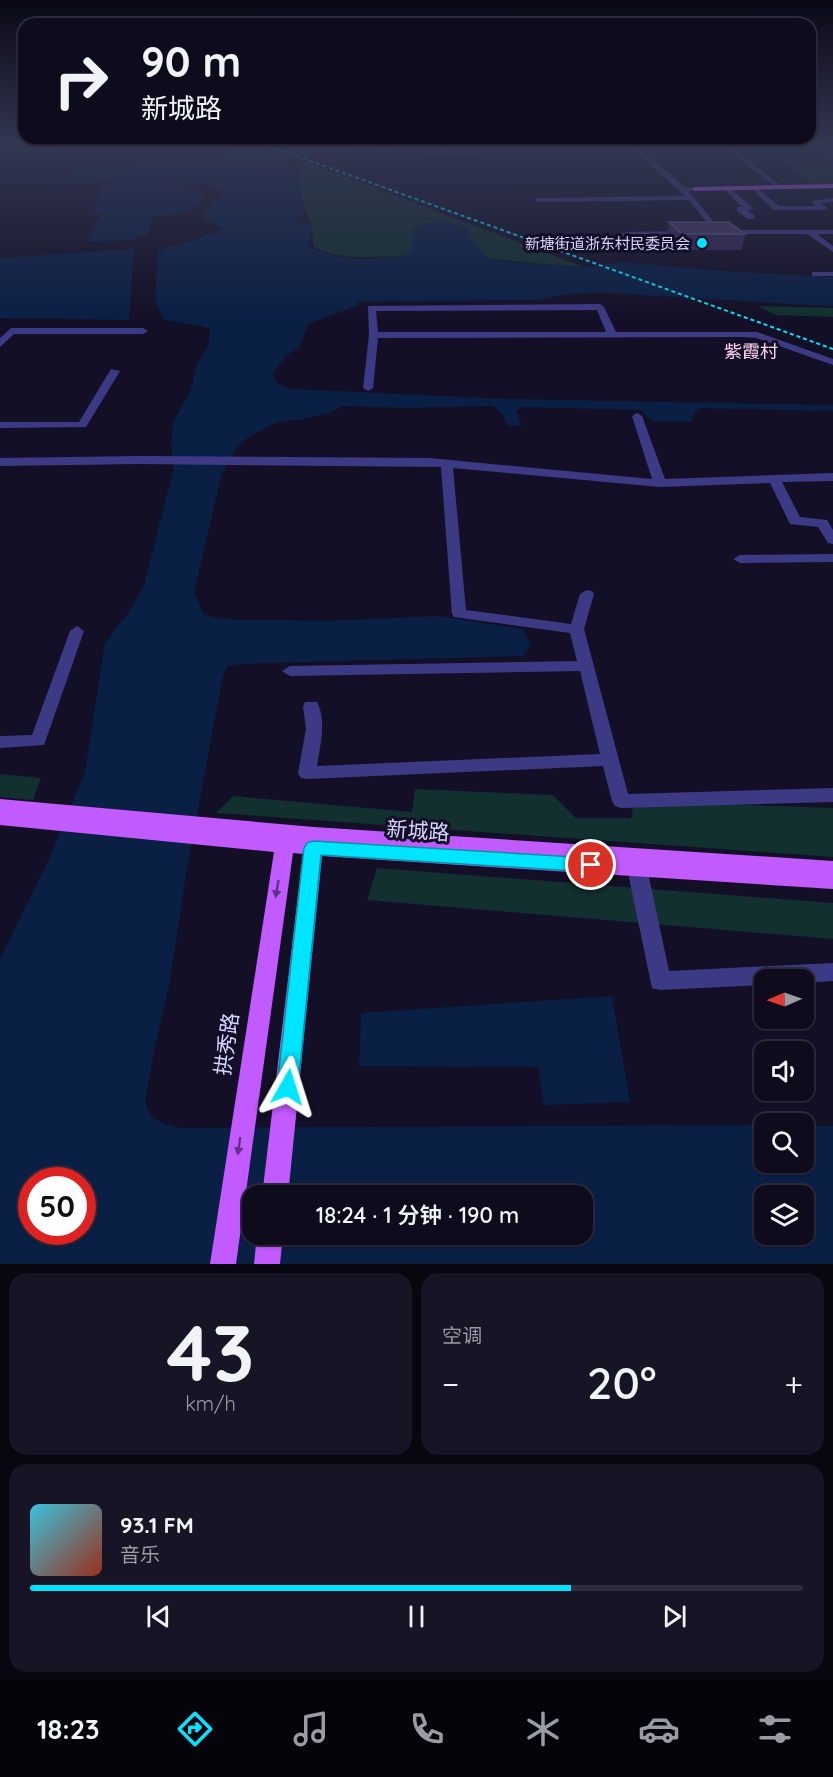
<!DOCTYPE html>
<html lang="zh">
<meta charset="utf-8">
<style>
:root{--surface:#0e0b1c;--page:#171425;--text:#f1f3f6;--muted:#9b9ba3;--line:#2e2b3b;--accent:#00e5ff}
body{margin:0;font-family:Quicksand,"Noto Sans SC",sans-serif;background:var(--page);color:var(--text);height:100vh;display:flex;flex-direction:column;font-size:22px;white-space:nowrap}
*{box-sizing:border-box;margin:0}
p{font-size:20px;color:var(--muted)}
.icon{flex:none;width:33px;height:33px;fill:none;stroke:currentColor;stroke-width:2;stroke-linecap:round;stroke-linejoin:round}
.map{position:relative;height:1264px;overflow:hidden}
.sheet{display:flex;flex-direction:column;gap:9px;padding:9px;background:#08060f;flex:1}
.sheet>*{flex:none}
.hud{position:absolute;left:18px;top:18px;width:798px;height:126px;border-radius:18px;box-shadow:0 2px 4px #0004,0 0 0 2px var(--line);background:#0e0b1c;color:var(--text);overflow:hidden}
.needle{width:39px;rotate:268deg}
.fabs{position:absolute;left:754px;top:969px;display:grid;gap:12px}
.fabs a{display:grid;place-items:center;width:60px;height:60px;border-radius:12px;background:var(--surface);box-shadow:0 2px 4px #0004,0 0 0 2px var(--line);font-size:30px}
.speed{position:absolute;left:18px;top:1167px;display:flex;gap:12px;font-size:30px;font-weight:700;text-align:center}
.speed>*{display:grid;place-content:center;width:78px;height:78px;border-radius:50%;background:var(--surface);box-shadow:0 2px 4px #0004,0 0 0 2px var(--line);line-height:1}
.speed .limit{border:9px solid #d22;background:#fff;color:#111}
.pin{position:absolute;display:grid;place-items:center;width:51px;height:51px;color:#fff;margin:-26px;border:3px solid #fff;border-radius:50%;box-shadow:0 2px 6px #0007}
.me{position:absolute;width:66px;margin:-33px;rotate:6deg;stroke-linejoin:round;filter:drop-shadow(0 0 4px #0008)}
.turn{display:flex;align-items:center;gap:21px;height:126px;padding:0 24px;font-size:27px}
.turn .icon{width:78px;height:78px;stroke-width:2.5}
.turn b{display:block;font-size:42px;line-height:51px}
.big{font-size:45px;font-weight:600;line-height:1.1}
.sheet .card{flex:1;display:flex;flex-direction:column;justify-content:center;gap:9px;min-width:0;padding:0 21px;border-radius:18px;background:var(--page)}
.sheet .dial{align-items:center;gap:0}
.dial b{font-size:78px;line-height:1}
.song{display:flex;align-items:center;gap:18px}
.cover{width:72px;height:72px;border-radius:9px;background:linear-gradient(135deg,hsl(190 70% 55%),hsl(10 70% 35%))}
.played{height:6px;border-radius:3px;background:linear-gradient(90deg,var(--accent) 70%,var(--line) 70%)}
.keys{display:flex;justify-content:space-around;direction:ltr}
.heat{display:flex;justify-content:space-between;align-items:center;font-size:33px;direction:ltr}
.sheet .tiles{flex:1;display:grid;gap:9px;grid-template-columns:1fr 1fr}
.card:last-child{grid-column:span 2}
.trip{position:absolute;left:242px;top:1185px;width:351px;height:60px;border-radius:18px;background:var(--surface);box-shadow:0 2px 4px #0004,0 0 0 2px var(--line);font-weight:600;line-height:60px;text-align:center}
.tab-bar{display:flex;height:96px;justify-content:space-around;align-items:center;background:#06040b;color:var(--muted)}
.tab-bar .icon{width:42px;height:42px}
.tab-bar .on{color:var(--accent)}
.tab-bar b{font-size:27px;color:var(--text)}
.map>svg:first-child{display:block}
.green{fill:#12302f}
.water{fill:#0a1f44;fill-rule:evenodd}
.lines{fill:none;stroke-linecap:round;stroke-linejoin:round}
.minor{fill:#3d3a85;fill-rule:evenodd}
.major{fill:#c25bff;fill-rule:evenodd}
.rail{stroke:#00e5ff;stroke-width:2;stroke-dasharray:4 3;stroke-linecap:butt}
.wall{fill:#312854}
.building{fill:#433a66;stroke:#5a527e;stroke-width:1.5}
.oneway{fill:#623188}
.route{fill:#00e5ff;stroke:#0095a6;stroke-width:1.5}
.poi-dot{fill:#00e5ff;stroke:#130f26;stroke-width:2}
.labels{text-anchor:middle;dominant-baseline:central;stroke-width:6;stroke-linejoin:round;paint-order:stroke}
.far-poi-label{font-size:15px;fill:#d9d4ff;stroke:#130f26;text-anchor:end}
.far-quarter-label{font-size:18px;fill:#ffd6f0;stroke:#130f26}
.near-street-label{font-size:21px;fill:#d9d4ff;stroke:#130f26}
</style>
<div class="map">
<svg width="833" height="1264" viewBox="0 0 833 1264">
<rect width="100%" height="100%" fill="#130f26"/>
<g class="green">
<polygon points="730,144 808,144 833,160 833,184 814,185 784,161 751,161"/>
<path d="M 295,158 L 584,267 C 525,263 469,256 410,253 L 403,256 C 375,256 337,262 313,246 L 312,226 L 303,206 L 299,183 L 300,173 Z"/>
<polygon points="757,306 833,308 833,317 776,315"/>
<polygon points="0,774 41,778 33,800 0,797"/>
<polygon points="415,789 553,795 576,818 631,818 634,801 833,808 833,857 216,813 233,796 412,812"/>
<polygon points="377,868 833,903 833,939 367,900"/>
</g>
<g class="water">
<polygon points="0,144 63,144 51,155 0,153"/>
<path d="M 343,144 L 382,144 L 388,150 L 394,152 L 510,156 L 563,155 L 575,162 L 566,162 L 560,157 L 385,157 L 373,151 L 363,150 L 291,157 L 290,160 L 295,171 L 300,173 L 300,197 L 304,214 L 297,217 L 297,222 L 308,223 L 312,226 L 308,246 C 336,263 372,259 403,256 L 410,253 L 414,227 C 432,221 448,222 467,227 C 472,242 480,255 495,261 L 584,267 L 624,262 L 708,270 L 833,277 L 833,306 C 781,304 729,300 677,297 C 636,295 578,288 539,300 L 358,302 L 356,306 L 308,324 L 299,348 L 287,355 L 272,374 L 277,383 L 290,389 L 510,399 L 833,405 L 833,411 L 700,408 L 693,414 L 692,422 L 652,421 L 641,410 L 523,407 L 516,411 L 522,425 L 508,426 L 501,412 L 493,406 L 402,408 L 343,406 L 328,413 L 298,420 L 277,422 L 247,438 L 235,450 L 222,473 L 194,592 L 203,614 L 221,619 L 325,621 L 438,616 L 523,629 L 531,646 L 523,656 L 239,664 L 227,667 L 223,675 L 186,874 L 170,981 L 154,1051 L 145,1102 L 151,1117 L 162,1123 L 180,1128 L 765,1125 L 765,1162 L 804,1162 L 804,1126 L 833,1126 L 833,1264 L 0,1264 L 0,959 L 50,857 L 85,772 L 105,643 L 132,608 L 144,585 L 174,467 L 171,444 L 173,422 L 191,390 L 197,364 L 208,347 L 210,329 C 195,322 179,325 163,319 L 155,300 L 158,252 L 167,247 L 199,239 L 223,229 L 202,218 C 206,209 217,202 224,193 L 212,185 L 102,183 L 59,185 C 73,172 85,162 104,162 L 101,168 L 121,167 L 143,161 L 212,160 L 234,148 L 243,147 L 264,150 ZM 32,1180 L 82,1180 L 82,1232 L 32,1232 ZM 252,1196 L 582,1196 L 582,1234 L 252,1234 ZM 765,1196 L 804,1196 L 804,1234 L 765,1234 Z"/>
<path d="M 100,186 C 123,187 189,181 204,196 C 190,214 174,214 153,217 L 148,235 L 131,240 L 86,242 L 102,214 L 93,212 Z"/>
<polygon points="134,249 129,320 0,318 0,258"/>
<polygon points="612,996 630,1102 544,1105 538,1067 359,1066 361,1013"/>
</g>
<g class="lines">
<g class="minor">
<polygon points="442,144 448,144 447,152 442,151"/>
<polygon points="627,144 634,144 685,187 697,188 697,190 688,191 721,230 833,230 833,234 817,234 833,246 833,252 807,234 716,234 689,200 537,202 534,200 537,198 685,196"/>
<polygon points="721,144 728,144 781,186 781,188 777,188"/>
<polygon points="812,144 819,144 833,152 833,157"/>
<polygon points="724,187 728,187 751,206 751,210 746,210 754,215 754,219 748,219 737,211 737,207 742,207 724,189"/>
<polygon points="752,187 756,187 779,206 816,206 811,201 833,198 833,202 821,203 828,208 824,210 774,210 752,189"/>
<polygon points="689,231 692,231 692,235 631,236 642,250 638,252 621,234 625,232"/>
<rect x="812" y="272" width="21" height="4"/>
<path d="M 600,304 L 604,307 L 616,332 L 757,332 L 833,359 L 833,365 L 756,338 L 743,337 L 378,338 L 373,388 L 368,391 L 363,388 L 369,335 L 368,306 ZM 597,310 L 606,332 L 378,332 L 376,311 Z"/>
<polygon points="11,328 143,328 148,331 143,334 14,334 0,347 0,338"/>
<polygon points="111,369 120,371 86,427 0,428 0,422 79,422"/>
<path d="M 637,413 L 642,416 L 665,479 L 833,473 L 833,481 L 782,482 L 800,517 L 827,520 L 833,530 L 833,544 L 828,543 L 818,527 L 790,524 L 770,483 L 660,487 L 453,468 L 466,610 L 571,624 L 580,594 L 587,590 L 592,591 L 594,594 L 584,629 L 628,794 L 833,788 L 833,802 L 621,808 L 615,806 L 612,801 L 603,766 L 307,779 L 301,778 L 298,773 L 306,729 L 303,706 L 305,702 L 317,702 C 327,721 320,746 317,766 L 600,754 L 580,671 L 290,676 L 282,671 L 290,666 L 577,661 L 570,633 L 454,617 L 452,614 L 441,467 L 140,464 L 0,466 L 0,458 L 140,456 L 429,458 L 652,479 L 632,416 Z"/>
<polygon points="833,554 833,562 740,563 733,559 740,555"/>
<polygon points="77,626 84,631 44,745 0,748 0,736 32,735 70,631"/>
<polygon points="637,860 644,863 647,868 669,971 833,963 833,981 804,983 804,980 765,980 765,985 660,990 652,988 627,868 630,863"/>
</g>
<g class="major">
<polygon points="833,184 833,188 695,191 692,189 695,187"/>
<polygon points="0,799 314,827 833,861 833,889 322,856 288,1196 262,1196 303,854 293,853 236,1264 210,1264 274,852 0,825"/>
<polygon points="257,1234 283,1234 280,1264 254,1264"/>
</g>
<polyline class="rail" points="263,144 833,349"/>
</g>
<polygon class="wall" points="669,222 745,234 742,250 679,250 667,238"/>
<polygon class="building" points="669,222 729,222 745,234 682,234"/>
<defs><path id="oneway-solid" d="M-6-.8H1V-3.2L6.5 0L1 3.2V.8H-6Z" transform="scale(1.5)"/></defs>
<g class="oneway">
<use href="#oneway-solid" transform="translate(277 889) rotate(100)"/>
<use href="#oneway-solid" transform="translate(239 1146) rotate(98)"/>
</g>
<linearGradient id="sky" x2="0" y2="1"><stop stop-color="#0a0815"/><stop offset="0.45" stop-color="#333752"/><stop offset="1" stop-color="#333752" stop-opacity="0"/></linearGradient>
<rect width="833" height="321" fill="url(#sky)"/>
<polygon class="route" points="313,841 591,858 597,860 600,865 597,870 591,872 321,855 298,1087 295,1094 288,1097 280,1094 277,1087 304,848 307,843"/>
<circle class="poi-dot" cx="702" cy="243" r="6"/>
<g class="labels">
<g class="far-poi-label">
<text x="690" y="243">新塘街道浙东村民委员会</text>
</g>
<g class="far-quarter-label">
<text x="751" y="351">紫霞村</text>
</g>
<g class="near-street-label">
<text transform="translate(418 830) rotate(4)">新城路</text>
<text transform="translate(226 1044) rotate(-82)">拱秀路</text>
</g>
</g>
</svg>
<div class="fabs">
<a><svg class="needle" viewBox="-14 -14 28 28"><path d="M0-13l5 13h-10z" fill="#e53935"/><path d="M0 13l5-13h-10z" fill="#9b9ba3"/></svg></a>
<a><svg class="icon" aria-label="sound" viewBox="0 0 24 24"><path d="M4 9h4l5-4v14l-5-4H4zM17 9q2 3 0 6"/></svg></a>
<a><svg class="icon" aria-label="search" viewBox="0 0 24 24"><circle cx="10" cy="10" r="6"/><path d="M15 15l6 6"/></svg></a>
<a><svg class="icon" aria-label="layers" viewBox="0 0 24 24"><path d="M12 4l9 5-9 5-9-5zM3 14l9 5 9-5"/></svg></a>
</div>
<div class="speed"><div class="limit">50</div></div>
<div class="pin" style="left:591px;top:865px;background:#d93025"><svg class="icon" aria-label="arrive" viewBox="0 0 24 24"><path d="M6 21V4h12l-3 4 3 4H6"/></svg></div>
<svg class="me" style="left:288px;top:1087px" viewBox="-20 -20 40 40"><path d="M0-17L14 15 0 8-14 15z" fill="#00e5ff" stroke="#fff" stroke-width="4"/></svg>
<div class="trip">18:24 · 1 分钟 · 190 m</div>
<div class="hud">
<div class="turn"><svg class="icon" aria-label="right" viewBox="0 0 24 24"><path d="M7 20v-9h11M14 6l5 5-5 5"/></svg><div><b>90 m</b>新城路</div></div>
</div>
</div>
<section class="sheet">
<div class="tiles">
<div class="card dial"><b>43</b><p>km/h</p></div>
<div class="card"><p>空调</p>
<div class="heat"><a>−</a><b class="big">20°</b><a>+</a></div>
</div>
<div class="card">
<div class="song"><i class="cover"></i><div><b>93.1 FM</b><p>音乐</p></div></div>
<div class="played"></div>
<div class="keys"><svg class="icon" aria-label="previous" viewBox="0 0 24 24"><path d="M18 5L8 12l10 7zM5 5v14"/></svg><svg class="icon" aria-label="pause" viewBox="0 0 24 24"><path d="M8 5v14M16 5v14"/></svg><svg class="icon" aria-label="next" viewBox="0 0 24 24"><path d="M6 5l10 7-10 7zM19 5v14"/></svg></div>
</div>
</div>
</section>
<nav class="tab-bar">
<b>18:23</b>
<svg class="icon on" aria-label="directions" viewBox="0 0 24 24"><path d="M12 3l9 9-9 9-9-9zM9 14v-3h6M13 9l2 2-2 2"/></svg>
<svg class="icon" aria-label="music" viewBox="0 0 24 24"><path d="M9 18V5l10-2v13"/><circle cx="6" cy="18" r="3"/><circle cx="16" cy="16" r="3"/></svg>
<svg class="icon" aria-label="phone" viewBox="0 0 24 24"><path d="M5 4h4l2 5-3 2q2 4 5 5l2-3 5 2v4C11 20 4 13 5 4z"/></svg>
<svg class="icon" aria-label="climate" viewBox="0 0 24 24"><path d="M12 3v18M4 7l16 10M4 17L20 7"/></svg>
<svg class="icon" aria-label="car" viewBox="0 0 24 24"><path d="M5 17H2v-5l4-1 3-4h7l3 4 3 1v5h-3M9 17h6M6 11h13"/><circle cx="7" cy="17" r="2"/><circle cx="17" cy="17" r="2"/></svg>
<svg class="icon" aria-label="filters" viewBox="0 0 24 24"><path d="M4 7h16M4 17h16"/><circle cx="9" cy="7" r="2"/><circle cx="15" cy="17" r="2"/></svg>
</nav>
